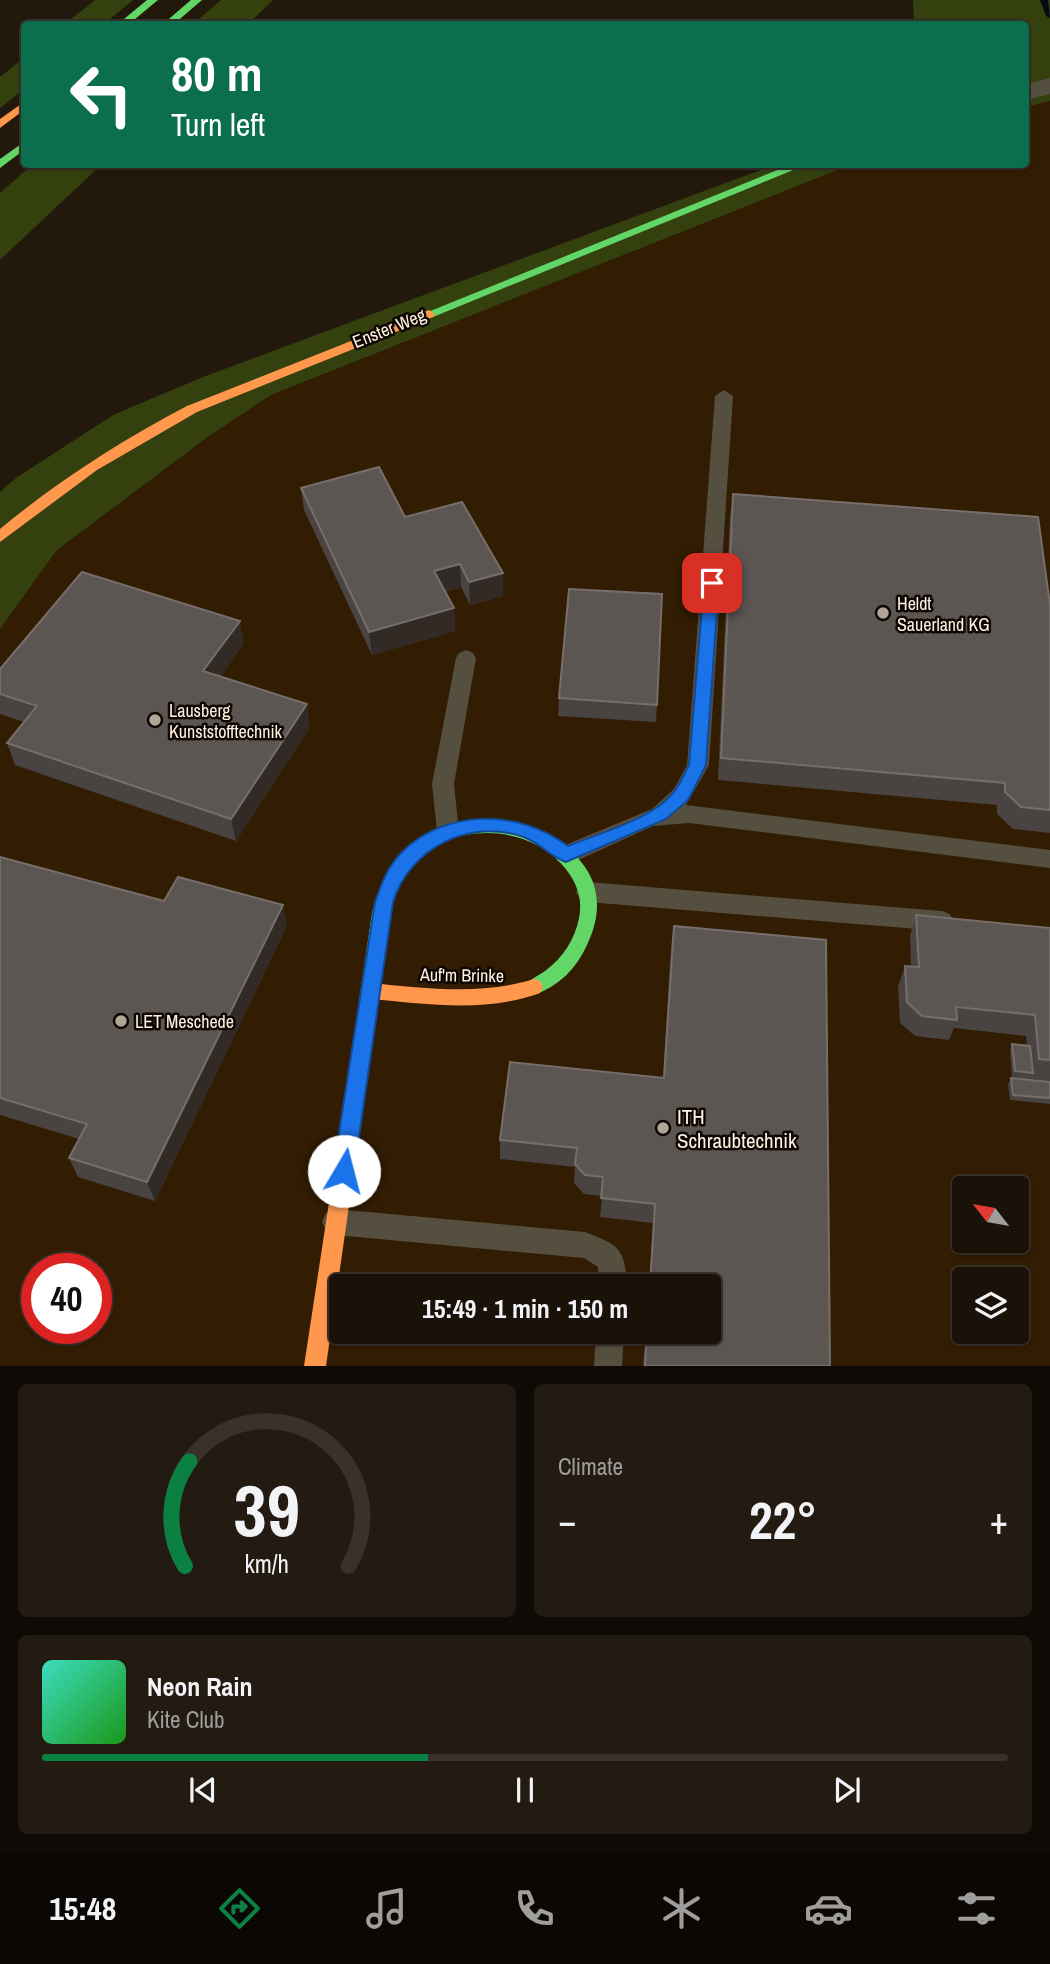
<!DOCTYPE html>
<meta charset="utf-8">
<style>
:root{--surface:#1a1209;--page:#231b12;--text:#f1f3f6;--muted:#9f9e9c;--line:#38322a;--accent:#0b8043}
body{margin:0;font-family:"Archivo Narrow",sans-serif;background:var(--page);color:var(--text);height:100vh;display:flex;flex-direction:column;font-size:26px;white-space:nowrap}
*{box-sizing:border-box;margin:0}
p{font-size:23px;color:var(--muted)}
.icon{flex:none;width:38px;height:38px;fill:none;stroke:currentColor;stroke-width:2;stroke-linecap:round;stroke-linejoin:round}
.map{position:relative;height:1366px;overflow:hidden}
.drawer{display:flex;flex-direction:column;gap:18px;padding:18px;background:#0e0a05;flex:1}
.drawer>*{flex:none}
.top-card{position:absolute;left:21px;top:21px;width:1008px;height:147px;border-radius:7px;box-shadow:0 2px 5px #0004,0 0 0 2px var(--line);background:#0b6e4f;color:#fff;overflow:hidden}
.needle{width:46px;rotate:301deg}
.buttons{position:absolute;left:952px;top:1176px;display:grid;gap:14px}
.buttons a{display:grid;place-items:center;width:77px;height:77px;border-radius:7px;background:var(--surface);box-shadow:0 2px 5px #0004,0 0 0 2px var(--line);font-size:35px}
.speed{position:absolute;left:21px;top:1253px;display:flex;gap:14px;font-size:35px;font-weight:700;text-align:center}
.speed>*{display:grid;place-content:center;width:91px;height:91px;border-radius:50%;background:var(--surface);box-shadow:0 2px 5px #0004,0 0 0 2px var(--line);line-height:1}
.speed .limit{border:10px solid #d22;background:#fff;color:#111}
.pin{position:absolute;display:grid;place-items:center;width:60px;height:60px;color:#fff;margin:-30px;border-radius:14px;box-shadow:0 4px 10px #0006}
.me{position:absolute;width:77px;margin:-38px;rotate:8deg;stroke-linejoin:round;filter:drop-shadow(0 0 5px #0008)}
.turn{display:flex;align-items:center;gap:24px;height:147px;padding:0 35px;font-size:32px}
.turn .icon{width:91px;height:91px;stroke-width:2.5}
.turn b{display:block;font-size:49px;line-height:60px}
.big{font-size:52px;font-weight:700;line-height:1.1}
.drawer .tile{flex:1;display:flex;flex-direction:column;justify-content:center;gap:10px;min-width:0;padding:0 24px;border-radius:10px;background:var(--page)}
.drawer .dial{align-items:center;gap:0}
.dial svg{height:182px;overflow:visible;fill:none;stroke:var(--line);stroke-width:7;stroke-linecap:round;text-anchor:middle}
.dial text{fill:var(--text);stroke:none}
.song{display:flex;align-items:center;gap:21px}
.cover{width:84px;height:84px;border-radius:10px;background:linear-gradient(135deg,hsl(170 70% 55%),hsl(120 70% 35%))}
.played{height:7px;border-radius:4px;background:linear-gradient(90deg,var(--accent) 40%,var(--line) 40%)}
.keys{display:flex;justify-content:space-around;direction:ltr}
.heat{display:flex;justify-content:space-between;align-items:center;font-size:38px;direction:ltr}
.drawer .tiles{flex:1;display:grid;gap:18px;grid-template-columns:1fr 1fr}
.tile:last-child{grid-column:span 2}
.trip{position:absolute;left:329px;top:1274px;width:392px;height:70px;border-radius:7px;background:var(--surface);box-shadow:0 2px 5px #0004,0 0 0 2px var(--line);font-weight:700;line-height:70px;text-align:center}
.tabs{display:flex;height:112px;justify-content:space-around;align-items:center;background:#0a0704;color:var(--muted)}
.tabs .icon{width:49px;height:49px}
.tabs .on{color:var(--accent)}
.tabs b{font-size:32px;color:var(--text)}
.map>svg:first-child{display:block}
.built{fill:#321c02;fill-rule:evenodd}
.green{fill:#34410f}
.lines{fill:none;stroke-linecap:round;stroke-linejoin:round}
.stream{fill:#030a12;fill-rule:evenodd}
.lane{fill:#544f3f;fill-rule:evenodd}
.street{fill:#544f3f;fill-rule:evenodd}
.fast{fill:#63d668;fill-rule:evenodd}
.slow{fill:#ff974d;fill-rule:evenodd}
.wall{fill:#494342}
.shaded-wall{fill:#312a25}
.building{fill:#5c5653;stroke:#766e6a;stroke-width:2}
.route{fill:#1a73e8;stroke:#114b97;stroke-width:2}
.poi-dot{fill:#b2a598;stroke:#0e0601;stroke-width:2.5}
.labels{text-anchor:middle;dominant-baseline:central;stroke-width:5;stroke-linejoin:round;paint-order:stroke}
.street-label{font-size:18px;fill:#fff1e3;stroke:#0e0601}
.poi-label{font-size:18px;fill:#fff1e3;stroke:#0e0601;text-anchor:start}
.near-poi-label{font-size:21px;fill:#fff1e3;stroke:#0e0601;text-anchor:start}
</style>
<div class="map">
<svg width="1050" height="1366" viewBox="0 0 1050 1366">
<rect width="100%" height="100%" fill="#23180c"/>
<path class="built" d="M 1050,101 L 1050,1365 L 0,1366 L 0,629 L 57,550 L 209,436 L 271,395 L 850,165 L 1026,164 L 1026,107 ZM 964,1188 L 1017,1188 L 1017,1241 L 964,1241 ZM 37,1269 L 96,1269 L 96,1328 L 37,1328 ZM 964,1279 L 1017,1279 L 1017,1332 L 964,1332 ZM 341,1286 L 709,1286 L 709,1332 L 341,1332 Z"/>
<g class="green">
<polygon points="95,0 133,0 104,24 65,24"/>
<polygon points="221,0 273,0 248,24 193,24"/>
<polygon points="913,0 1050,0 1050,101 1026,107 1026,24 914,24"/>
<polygon points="24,58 24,89 0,108 0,77"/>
<polygon points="33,164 101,165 0,260 0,193"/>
<polygon points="774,165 850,165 271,395 209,436 57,550 0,629 0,492 16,478 113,415 203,377"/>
</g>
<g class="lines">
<polygon class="stream" points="1040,0 1048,0 1050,18 1046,16"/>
<g class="lane">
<polygon points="724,390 733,396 709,765 686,805 1050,850 1050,868 689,823 653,826 574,862 566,864 558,862 555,855 558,848 652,809 674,789 687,765 715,396"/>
<polygon points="466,650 473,653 476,658 454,784 459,832 456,838 448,841 440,838 437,832 432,784 456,658 459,653"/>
<polygon points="588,882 942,911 950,914 954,921 950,928 942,931 588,902 580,899 576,892 580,885"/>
<path d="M 336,1209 L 585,1232 C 619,1245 625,1248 627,1286 L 599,1286 L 598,1267 L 584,1258 L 336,1235 L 326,1231 L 322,1222 L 326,1213 Z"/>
<polygon points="596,1332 624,1332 622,1366 594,1366"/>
</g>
<polygon class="street" points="1050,78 1050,94 1026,100 1026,84"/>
<g class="fast">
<polygon points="147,0 158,0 129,24 118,24"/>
<polygon points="191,0 202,0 174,24 163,24"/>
<polygon points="24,142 24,150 0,168 0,159"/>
<polygon points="792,164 808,164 433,317 429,318 423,314"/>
<path d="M 499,819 C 563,831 621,874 587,945 C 576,969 559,986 534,995 L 528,993 L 525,987 C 529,979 538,976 545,971 C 563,958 575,939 579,918 C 583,899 577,883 565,868 C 527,820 440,821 405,873 C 397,885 393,899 390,913 L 357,1150 L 354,1157 L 347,1159 L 340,1157 L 337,1150 L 372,913 C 390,844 430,820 499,819 Z"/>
</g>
<g class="slow">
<polygon points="24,102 24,110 0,128 0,119"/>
<path d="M 429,310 L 435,314 L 433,317 L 197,412 L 97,470 L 0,542 L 0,529 C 58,481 120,441 187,406 Z"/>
<path d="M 534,979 L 540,981 L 543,987 L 540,993 C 484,1013 428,1004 370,999 L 363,997 L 361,991 L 363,985 L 370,983 C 426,988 480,996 534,979 Z"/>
<polygon points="347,1141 354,1143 357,1150 326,1366 304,1366 337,1150 340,1143"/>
</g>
</g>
<g class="wall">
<polygon points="301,488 405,517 503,596 470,605 461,587 445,592 454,608 455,631 372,655 304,510"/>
<polygon points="733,494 1050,605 1050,833 1013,829 997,814 997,805 718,780 730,517"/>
<polygon points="244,643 220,677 310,727 236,841 15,765 7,743 24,722 0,714 0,669"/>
<polygon points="559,698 657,705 656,722 558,716"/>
<polygon points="0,857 164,901 287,926 155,1201 78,1177 69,1158 79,1139 0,1115"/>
<polygon points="916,915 1050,928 1050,1081 1012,1077 1010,1050 1012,1044 1027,1045 1026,1036 954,1028 949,1040 915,1036 900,1023 898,987 905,966 911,966 910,936"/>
<polygon points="674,926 830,1366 643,1366 646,1332 709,1332 709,1286 649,1286 653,1223 600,1217 602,1196 584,1194 574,1183 575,1167 500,1159 500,1140 663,1078 671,947"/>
<polygon points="1011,1078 1050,1082 1050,1104 1010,1100 1008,1084"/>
</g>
<g class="shaded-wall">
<polygon points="460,564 461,587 436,594 434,571"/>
<polygon points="503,573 503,596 470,605 469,582"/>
<polygon points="454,608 455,631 372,655 369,632"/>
<polygon points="240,621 244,643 208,694 203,671"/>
<polygon points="307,704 310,727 236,841 231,819"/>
<polygon points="283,905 287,926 155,1201 147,1182"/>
</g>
<g class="building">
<polygon points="379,467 405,517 462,502 503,573 469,582 460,564 434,571 454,608 369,632 301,488"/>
<polygon points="733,494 1038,517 1050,605 1050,810 1021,807 1005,792 1005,783 721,758"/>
<polygon points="82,572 240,621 203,671 307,704 231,819 7,743 37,706 0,694 0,669"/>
<polygon points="569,589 662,594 657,705 559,698"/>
<polygon points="0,857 164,901 178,877 283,905 147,1182 69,1158 87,1124 0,1098"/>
<polygon points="916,915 1050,928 1050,1060 1039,1059 1035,1015 956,1007 957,1020 922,1016 907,1002 905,966 919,967"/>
<polygon points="674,926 826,940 830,1366 645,1366 647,1332 709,1332 709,1286 650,1286 655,1204 601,1198 603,1177 585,1175 575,1164 577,1148 500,1140 510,1062 664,1078"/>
<polygon points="1012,1044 1030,1046 1033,1073 1015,1071"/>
<polygon points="1011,1078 1050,1082 1050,1098 1013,1095"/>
</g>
<path class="route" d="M 712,578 L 719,583 L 706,765 L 688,800 L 666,819 L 566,862 C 551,857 540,843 524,837 C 469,818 410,848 393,902 L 354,1171 L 351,1177 L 344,1180 L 336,1177 L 333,1171 L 375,902 C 381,885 387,868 400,854 C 444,808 519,809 568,846 C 599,833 657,818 676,789 C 681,782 685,773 689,765 L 704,583 Z"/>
<g class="poi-dot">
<circle cx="883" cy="613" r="7"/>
<circle cx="155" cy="720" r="7"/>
<circle cx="121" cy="1021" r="7"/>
<circle cx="663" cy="1128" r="7"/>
</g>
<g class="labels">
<g class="street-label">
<text transform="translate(389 328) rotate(-22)">Enster Weg</text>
<text transform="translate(462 975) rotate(1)">Auf'm Brinke</text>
</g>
<g class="poi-label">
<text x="897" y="603">Heldt<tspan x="897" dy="21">Sauerland KG</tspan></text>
<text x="169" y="710">Lausberg<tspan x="169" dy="21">Kunststofftechnik</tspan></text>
<text x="135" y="1021">LET Meschede</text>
</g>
<g class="near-poi-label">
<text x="677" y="1116">ITH<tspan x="677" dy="24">Schraubtechnik</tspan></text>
</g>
</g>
</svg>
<div class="buttons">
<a><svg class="needle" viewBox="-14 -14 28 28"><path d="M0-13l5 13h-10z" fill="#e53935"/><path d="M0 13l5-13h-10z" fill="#9f9e9c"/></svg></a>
<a><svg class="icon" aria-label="layers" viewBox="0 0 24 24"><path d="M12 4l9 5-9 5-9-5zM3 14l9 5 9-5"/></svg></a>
</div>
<div class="speed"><div class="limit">40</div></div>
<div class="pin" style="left:712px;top:583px;background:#d93025"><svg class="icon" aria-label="arrive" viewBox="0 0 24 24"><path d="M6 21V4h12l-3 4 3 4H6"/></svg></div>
<svg class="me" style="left:344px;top:1171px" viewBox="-20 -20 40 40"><circle r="19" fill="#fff"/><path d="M0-13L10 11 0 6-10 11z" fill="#1a73e8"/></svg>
<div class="trip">15:49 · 1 min · 150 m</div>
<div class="top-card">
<div class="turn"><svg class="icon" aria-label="left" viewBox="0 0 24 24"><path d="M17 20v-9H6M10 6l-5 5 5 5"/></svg><div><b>80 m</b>Turn left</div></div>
</div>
</div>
<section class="drawer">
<div class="tiles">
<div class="tile dial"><svg viewBox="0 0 100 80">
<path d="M14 69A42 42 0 1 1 86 69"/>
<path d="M14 69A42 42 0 0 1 16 23" stroke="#0b8043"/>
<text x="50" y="56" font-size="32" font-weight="700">39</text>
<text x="50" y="72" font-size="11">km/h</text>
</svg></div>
<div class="tile"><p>Climate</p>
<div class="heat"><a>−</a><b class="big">22°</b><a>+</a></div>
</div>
<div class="tile">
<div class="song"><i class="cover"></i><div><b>Neon Rain</b><p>Kite Club</p></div></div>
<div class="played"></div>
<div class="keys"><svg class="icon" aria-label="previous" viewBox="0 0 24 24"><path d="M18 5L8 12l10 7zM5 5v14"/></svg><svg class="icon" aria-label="pause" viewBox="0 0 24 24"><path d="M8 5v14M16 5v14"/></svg><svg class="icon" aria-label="next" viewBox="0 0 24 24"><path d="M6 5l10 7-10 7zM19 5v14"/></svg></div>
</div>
</div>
</section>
<nav class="tabs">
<b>15:48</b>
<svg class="icon on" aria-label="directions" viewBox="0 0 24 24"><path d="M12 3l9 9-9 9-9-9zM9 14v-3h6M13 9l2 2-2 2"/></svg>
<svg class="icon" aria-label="music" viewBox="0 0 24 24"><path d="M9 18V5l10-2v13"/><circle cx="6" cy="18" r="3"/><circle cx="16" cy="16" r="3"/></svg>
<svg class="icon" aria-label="phone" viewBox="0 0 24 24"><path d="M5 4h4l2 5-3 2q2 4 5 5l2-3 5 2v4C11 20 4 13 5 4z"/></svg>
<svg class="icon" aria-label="climate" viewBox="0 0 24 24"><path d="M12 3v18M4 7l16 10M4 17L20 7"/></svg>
<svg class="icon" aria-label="car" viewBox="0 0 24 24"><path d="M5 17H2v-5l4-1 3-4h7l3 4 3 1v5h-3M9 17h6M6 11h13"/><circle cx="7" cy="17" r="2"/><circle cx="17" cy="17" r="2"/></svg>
<svg class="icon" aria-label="filters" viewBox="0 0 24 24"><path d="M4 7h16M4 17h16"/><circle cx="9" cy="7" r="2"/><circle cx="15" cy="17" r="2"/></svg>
</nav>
